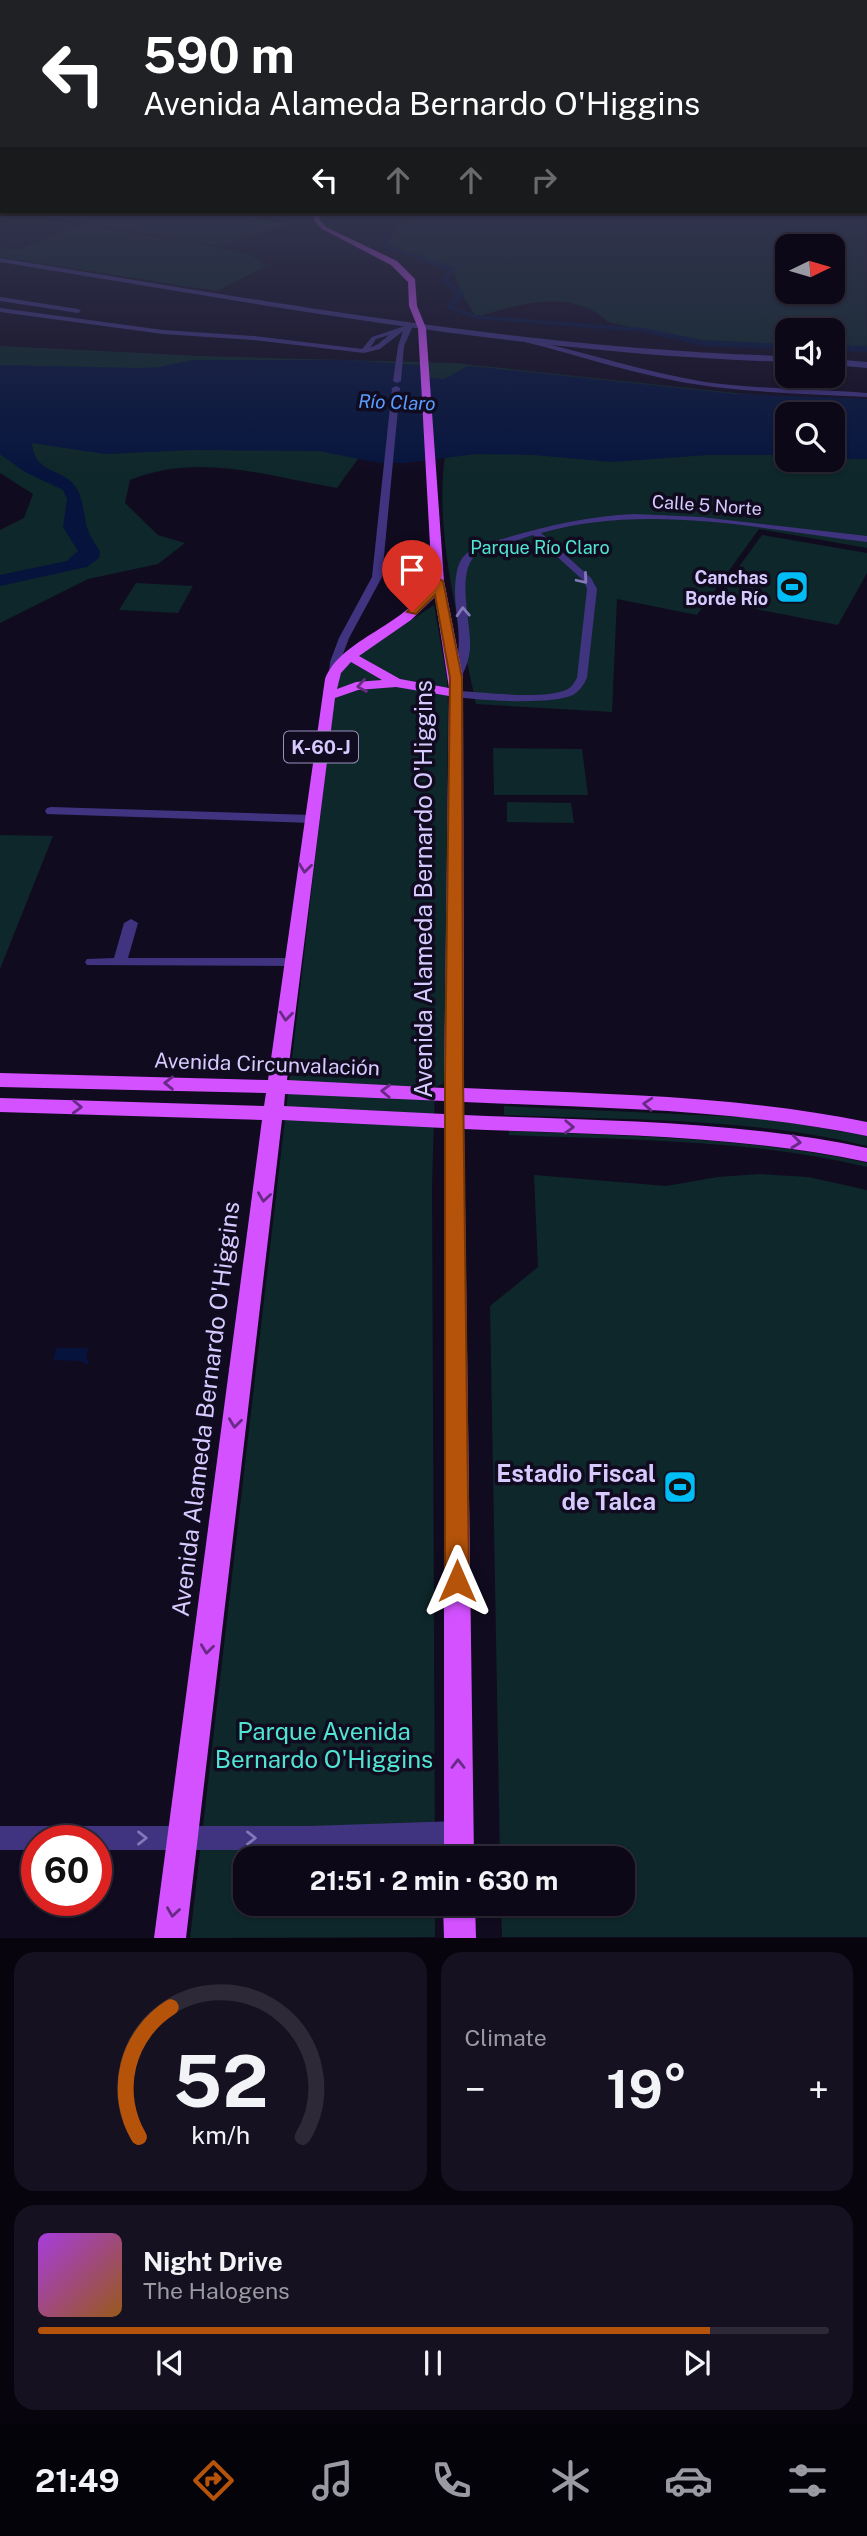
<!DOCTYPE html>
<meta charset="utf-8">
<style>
:root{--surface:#0d0818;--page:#161121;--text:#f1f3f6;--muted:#9a9aa2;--line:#2d2937;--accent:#b45309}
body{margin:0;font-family:"Public Sans",sans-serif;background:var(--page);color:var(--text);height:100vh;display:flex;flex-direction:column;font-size:26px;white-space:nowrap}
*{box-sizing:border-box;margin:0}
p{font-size:23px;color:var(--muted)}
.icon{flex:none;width:38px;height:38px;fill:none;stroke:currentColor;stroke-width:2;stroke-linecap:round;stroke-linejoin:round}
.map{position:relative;height:1938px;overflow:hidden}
.sheet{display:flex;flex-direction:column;gap:14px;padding:14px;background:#07040d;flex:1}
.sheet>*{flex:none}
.top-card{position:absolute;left:0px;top:0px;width:868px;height:214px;box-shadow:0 2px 5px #0004,0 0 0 2px var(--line);background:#202124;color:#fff;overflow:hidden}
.needle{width:46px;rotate:85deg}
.fabs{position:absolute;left:775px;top:234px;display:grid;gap:14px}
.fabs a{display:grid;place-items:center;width:70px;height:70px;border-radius:14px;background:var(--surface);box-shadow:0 2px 5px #0004,0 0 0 2px var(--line);font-size:35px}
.speed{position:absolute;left:21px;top:1825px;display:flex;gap:14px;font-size:35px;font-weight:700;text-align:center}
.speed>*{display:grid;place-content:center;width:91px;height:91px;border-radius:50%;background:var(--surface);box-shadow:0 2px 5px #0004,0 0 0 2px var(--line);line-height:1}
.speed .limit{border:10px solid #d22;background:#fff;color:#111}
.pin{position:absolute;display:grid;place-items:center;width:60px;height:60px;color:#fff;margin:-72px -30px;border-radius:50% 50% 50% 0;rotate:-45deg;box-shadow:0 0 7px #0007}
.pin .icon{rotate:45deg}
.me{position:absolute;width:77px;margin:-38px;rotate:0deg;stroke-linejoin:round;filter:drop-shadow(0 0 5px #0008)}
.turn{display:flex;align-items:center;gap:24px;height:147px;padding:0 28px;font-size:32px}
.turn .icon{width:91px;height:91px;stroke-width:2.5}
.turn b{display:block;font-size:49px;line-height:60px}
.lanes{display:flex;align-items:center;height:66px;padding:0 28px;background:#0003;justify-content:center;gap:35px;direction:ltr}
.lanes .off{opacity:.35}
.big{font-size:52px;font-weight:700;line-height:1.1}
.sheet .tile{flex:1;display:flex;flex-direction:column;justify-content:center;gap:10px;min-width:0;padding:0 24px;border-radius:21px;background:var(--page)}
.sheet .dial{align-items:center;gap:0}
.dial svg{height:182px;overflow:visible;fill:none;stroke:var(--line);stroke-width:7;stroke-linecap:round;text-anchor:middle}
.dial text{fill:var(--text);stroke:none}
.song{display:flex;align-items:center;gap:21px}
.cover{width:84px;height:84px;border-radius:10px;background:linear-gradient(135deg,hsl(280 70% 55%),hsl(30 70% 35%))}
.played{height:7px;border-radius:4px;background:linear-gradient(90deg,var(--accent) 85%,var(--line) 85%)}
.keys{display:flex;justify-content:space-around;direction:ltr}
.heat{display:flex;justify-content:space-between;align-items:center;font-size:38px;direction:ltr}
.sheet .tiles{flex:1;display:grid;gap:14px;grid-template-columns:1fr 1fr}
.tile:last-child{grid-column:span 2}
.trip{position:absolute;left:233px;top:1846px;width:402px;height:70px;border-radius:21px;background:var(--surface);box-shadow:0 2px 5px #0004,0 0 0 2px var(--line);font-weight:700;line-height:70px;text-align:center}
.menu{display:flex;height:112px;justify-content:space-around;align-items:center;background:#05030a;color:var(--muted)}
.menu .icon{width:49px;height:49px}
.menu .on{color:var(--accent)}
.menu b{font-size:32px;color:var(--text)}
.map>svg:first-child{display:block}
.green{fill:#0e272a;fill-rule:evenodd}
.water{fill:#06143d}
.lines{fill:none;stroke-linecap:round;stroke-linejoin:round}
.canal{fill:#06143d;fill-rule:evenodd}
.minor{fill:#403481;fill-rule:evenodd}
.tertiary{fill:#403481;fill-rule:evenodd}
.primary{fill:#d351ff;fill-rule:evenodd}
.oneway{stroke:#8478ba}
.oneway2{stroke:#682a84}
.route{fill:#b45309;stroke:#753606;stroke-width:2}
.labels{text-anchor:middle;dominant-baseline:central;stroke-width:7;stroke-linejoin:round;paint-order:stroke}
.far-street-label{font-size:18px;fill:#d6caff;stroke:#110b20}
.far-park-label{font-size:18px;fill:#50e5d2;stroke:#110b20}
.far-poi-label{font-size:18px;font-weight:bold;fill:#d6caff;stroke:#110b20;text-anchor:end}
.far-water-label{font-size:19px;font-style:italic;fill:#589dff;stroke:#110b20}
.shield{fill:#110b20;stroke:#9b91bc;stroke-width:2}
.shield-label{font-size:19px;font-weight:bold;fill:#d6caff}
.street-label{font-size:21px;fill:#d6caff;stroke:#110b20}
.near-street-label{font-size:24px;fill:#d6caff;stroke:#110b20}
.near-poi-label{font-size:24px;font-weight:bold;fill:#d6caff;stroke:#110b20;text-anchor:end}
.near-park-label{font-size:24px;fill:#50e5d2;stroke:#110b20}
</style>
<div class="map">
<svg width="867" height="1938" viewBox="0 0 867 1938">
<rect width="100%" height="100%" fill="#110b20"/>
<g class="green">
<path d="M 866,204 L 867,347 L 833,345 L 833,331 L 788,331 L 787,345 L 703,343 L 608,322 C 572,287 517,305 476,317 L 461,293 L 453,270 L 407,254 L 384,242 L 411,216 L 404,212 L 866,212 ZM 788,247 L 833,247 L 833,292 L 788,292 Z"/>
<polygon points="40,212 224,212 287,224 221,246 38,215"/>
<polygon points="82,224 209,245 251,255 266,266 217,291 0,257 0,247 18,250"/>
<path d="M 0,346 L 200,356 L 455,363 L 793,399 L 867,403 L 867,548 L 759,529 L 697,615 L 617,599 L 612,712 L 476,704 C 460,624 434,537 445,455 L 360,456 L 337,488 C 266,476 199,452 130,480 L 125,503 L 158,535 L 185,543 L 158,564 L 88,579 L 0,623 L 0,530 L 24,518 L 33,494 L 0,473 ZM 788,415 L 833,415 L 833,460 L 788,460 Z"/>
<polygon points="762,535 867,553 867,573 838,625 714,601"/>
<polygon points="136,583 193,586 178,613 119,610"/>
<polygon points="434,605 447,679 448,705 445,1077 443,1084 435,1087 432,1185 435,1858 245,1858 245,1904 435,1904 435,1937 190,1938 335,688 342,671 351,660"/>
<polygon points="493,748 582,749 588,795 494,795"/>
<polygon points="507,802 571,803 574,823 507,822"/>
<polygon points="0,835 53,836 0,969"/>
<path d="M 504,1106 L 764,1118 L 867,1136 L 867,1146 C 749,1117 624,1120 504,1115 Z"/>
<path d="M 509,1131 C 625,1136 744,1137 858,1161 L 867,1163 L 867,1167 C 751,1139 627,1140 509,1135 Z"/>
<polygon points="760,1174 808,1177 867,1190 867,1937 502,1937 501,1904 623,1904 623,1858 500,1858 490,1306 538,1267 534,1175 666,1186 718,1177"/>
</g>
<g class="water">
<path d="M 193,360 L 346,360 L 419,365 L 424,377 L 444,379 L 468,366 L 480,367 L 735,394 L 867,399 L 867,459 L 833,459 L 833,415 L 788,415 L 787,458 L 772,455 L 708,455 L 612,462 L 534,455 L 476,454 L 406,463 L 380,463 L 319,451 L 192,450 L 105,454 L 32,443 C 34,474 62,468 75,486 C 85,500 83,519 89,533 C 92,540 97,546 100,552 L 99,558 L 87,567 L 0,586 L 0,575 L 67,561 L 78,551 L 63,527 L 67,499 L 63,490 L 25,472 L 0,454 L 0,365 L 141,368 L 158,367 Z"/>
<polygon points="56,1348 88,1348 86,1358 89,1362 87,1365 81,1361 53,1360"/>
</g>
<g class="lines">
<g class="canal">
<polygon points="357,212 364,212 354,219 357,223 388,234 388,245 456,268 448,280 465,293 454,307 477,315 643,328 703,340 788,344 788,350 703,346 643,332 476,319 446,308 456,293 440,280 448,271 382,247 382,236 353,225 347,219"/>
<polygon points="833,345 867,346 867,352 833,351"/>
</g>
<g class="minor">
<polygon points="0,297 78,309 81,311 78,313 0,301"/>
<path d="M 0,308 L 163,330 L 253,336 L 362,349 L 372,337 L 408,325 L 413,326 L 404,346 L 401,381 L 397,383 L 393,381 L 398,346 L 403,331 L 380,349 L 364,353 L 253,340 L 163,334 L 0,312 ZM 389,335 L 378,344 L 370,348 L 376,339 Z"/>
<path d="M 527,339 C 587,353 645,372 705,382 C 756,389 815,389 867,393 L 867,397 C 814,394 759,393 707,386 C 645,378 585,357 525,342 Z"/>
<polygon points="396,386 400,388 382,577 349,638 340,662 339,672 334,675 329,672 330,662 339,638 372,577 392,388"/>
<path d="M 635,514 L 701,517 L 867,536 L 867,542 C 760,529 647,503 541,533 L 591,578 L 597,589 L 587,678 C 584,684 580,691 573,695 C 552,705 477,701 452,696 L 451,694 L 456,691 C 484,692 542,700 566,690 C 571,688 574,683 577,678 L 587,589 L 584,581 L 533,535 L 478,553 C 454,571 472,623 470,649 C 469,660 465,670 460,680 L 452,680 L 451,678 C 469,638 449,609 457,571 C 458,565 462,557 467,553 C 476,544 490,543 502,539 C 547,526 588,516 635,514 Z"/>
<polygon points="51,807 312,815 318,819 312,823 47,814 45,811 47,808"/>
<polygon points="131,919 138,923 128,958 292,958 299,962 292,966 87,965 85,962 87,959 114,958 124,923"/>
<polygon points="459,1821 467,1825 471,1833 467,1841 459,1845 309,1850 96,1850 96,1841 37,1841 37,1850 0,1850 0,1826 309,1826"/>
</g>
<g class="tertiary">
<path d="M 0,258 C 261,300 523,349 788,356 L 788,362 C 523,354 261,304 0,262 Z"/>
<polygon points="833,359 867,362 867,368 833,365"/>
</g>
<g class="primary">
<path d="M 313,212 L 319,212 L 320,220 L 326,227 L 397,261 L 415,279 L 417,306 L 426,328 L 444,581 L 463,678 L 464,1088 C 596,1094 738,1095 867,1122 L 867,1136 C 738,1109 596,1108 464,1102 L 464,1115 C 598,1121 735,1120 867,1148 L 867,1162 C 736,1134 598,1135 464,1129 L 474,1858 L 444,1858 L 444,1128 L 282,1120 L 186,1938 L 154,1938 L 262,1120 L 0,1112 L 0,1098 L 264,1106 L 266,1093 L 0,1087 L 0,1073 L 268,1080 L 325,679 C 341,638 409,625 432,581 L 418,328 L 409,306 L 408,282 L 391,265 L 322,229 L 314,221 ZM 435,597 L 449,688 L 400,679 L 359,656 L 411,620 ZM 351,662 L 382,680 L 356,682 L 337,689 L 341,673 ZM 396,687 L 449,696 L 444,1088 L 287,1080 L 335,698 L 358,690 ZM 285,1094 L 444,1101 L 444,1114 L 284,1106 Z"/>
<polygon points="443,1904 475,1904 476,1938 444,1938"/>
</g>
</g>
<defs><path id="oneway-chevron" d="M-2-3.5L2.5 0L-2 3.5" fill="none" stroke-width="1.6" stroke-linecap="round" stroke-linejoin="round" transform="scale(1.75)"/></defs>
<g class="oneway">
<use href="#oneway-chevron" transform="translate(583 579) rotate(50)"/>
<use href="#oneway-chevron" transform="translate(463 612) rotate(-93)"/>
<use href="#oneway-chevron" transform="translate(142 1838)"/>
<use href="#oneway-chevron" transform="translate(251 1838)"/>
</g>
<g class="oneway2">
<use href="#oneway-chevron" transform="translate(362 686) rotate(170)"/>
<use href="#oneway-chevron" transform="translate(305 868) rotate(97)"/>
<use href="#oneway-chevron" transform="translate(286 1016) rotate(96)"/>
<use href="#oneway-chevron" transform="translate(169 1083) rotate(-179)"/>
<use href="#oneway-chevron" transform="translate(386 1091) rotate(-178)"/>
<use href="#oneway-chevron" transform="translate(648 1104) rotate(-176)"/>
<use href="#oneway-chevron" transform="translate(77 1107) rotate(2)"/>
<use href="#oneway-chevron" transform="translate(569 1127) rotate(2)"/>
<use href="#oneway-chevron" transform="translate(796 1142) rotate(6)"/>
<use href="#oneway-chevron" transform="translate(264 1197) rotate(98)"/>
<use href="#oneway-chevron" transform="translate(235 1423) rotate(97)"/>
<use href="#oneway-chevron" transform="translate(207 1649) rotate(97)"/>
<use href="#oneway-chevron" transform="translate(458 1764) rotate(-90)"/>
<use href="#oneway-chevron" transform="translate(173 1912) rotate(98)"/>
</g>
<linearGradient id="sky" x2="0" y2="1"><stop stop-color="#090612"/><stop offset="0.43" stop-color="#32344e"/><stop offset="1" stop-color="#32344e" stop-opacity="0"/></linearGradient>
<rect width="867" height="475" fill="url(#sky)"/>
<polygon class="route" points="438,578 443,581 462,678 463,1074 469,1581 466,1590 457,1593 449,1590 445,1581 445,1074 450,678 435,595 416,614 407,612 431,586 434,579"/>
<defs>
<symbol id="stadium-square" viewBox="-11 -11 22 22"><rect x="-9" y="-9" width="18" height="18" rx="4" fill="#00bef5" stroke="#110b20"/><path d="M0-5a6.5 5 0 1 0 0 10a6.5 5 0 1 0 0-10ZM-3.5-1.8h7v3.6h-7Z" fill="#111"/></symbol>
</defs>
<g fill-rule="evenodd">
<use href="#stadium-square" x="773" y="568" width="38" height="38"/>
<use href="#stadium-square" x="661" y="1468" width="38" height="38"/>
</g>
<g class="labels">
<g class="far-street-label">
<text transform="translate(707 505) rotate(4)">Calle 5 Norte</text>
</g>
<g class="far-park-label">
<text x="540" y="547">Parque Río Claro</text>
</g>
<g class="far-poi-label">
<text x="768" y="577">Canchas<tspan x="768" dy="21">Borde Río</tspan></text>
</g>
<g class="far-water-label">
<text transform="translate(397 402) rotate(2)">Río Claro</text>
</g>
<rect class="shield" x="284" y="731.5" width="74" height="31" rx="5"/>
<g class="shield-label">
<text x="321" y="747">K-60-J</text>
</g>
<g class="street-label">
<text transform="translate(267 1064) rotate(2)">Avenida Circunvalación</text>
</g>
<g class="near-street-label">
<text transform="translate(423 889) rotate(-90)">Avenida Alameda Bernardo O'Higgins</text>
<text transform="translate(205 1409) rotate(-83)">Avenida Alameda Bernardo O'Higgins</text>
</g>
<g class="near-poi-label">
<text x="656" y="1473">Estadio Fiscal<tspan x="656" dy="28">de Talca</tspan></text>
</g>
<g class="near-park-label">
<text x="324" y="1731">Parque Avenida<tspan x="324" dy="28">Bernardo O'Higgins</tspan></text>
</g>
</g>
</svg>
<div class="fabs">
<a><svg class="needle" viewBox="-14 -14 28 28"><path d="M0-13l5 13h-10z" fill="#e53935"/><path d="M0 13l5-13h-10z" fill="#9a9aa2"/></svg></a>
<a><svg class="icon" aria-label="sound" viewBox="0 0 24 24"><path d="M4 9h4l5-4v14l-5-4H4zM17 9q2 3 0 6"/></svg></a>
<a><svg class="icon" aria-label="search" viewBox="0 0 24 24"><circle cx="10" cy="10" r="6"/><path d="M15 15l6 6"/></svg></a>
</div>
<div class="speed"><div class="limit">60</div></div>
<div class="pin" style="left:412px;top:612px;background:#d93025"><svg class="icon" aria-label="arrive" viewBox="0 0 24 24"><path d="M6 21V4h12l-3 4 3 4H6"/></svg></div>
<svg class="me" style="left:457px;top:1581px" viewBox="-20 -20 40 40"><path d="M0-17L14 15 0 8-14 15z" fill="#b45309" stroke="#fff" stroke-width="4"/></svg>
<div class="trip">21:51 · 2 min · 630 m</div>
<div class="top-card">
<div class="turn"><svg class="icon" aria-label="left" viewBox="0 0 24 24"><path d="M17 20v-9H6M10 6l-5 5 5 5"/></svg><div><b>590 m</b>Avenida Alameda Bernardo O'Higgins</div></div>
<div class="lanes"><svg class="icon" aria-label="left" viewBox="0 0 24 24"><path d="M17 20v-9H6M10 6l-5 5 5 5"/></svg><svg class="icon off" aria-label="ahead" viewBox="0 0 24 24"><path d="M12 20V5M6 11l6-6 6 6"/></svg><svg class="icon off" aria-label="ahead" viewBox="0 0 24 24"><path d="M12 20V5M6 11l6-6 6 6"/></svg><svg class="icon off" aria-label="right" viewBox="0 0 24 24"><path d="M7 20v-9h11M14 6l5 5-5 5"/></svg></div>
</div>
</div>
<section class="sheet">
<div class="tiles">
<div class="tile dial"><svg viewBox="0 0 100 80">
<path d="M14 69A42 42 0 1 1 86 69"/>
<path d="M14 69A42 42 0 0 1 28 12" stroke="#b45309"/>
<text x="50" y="56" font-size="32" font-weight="700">52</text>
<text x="50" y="72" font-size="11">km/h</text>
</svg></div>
<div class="tile"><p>Climate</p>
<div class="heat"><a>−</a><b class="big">19°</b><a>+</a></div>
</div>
<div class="tile">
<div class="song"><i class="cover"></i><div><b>Night Drive</b><p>The Halogens</p></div></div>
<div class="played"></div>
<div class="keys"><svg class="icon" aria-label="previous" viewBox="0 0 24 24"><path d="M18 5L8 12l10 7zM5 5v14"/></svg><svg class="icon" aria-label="pause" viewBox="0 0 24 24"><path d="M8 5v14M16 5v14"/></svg><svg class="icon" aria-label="next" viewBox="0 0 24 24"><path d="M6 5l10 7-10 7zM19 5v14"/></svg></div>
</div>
</div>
</section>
<nav class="menu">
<b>21:49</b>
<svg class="icon on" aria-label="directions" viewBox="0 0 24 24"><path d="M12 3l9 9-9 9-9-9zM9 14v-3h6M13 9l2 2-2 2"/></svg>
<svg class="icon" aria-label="music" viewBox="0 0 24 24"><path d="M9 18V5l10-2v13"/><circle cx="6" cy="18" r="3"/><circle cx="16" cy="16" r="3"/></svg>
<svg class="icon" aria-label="phone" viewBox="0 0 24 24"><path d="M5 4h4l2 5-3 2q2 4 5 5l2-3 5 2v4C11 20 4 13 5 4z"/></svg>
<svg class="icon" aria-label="climate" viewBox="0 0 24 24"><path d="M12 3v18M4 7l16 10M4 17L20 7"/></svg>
<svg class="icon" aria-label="car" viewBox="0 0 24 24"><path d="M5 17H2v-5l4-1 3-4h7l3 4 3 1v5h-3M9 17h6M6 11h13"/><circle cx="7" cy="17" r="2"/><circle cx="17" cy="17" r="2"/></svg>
<svg class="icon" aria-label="filters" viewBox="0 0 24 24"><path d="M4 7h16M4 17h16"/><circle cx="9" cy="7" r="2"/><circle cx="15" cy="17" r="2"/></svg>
</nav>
